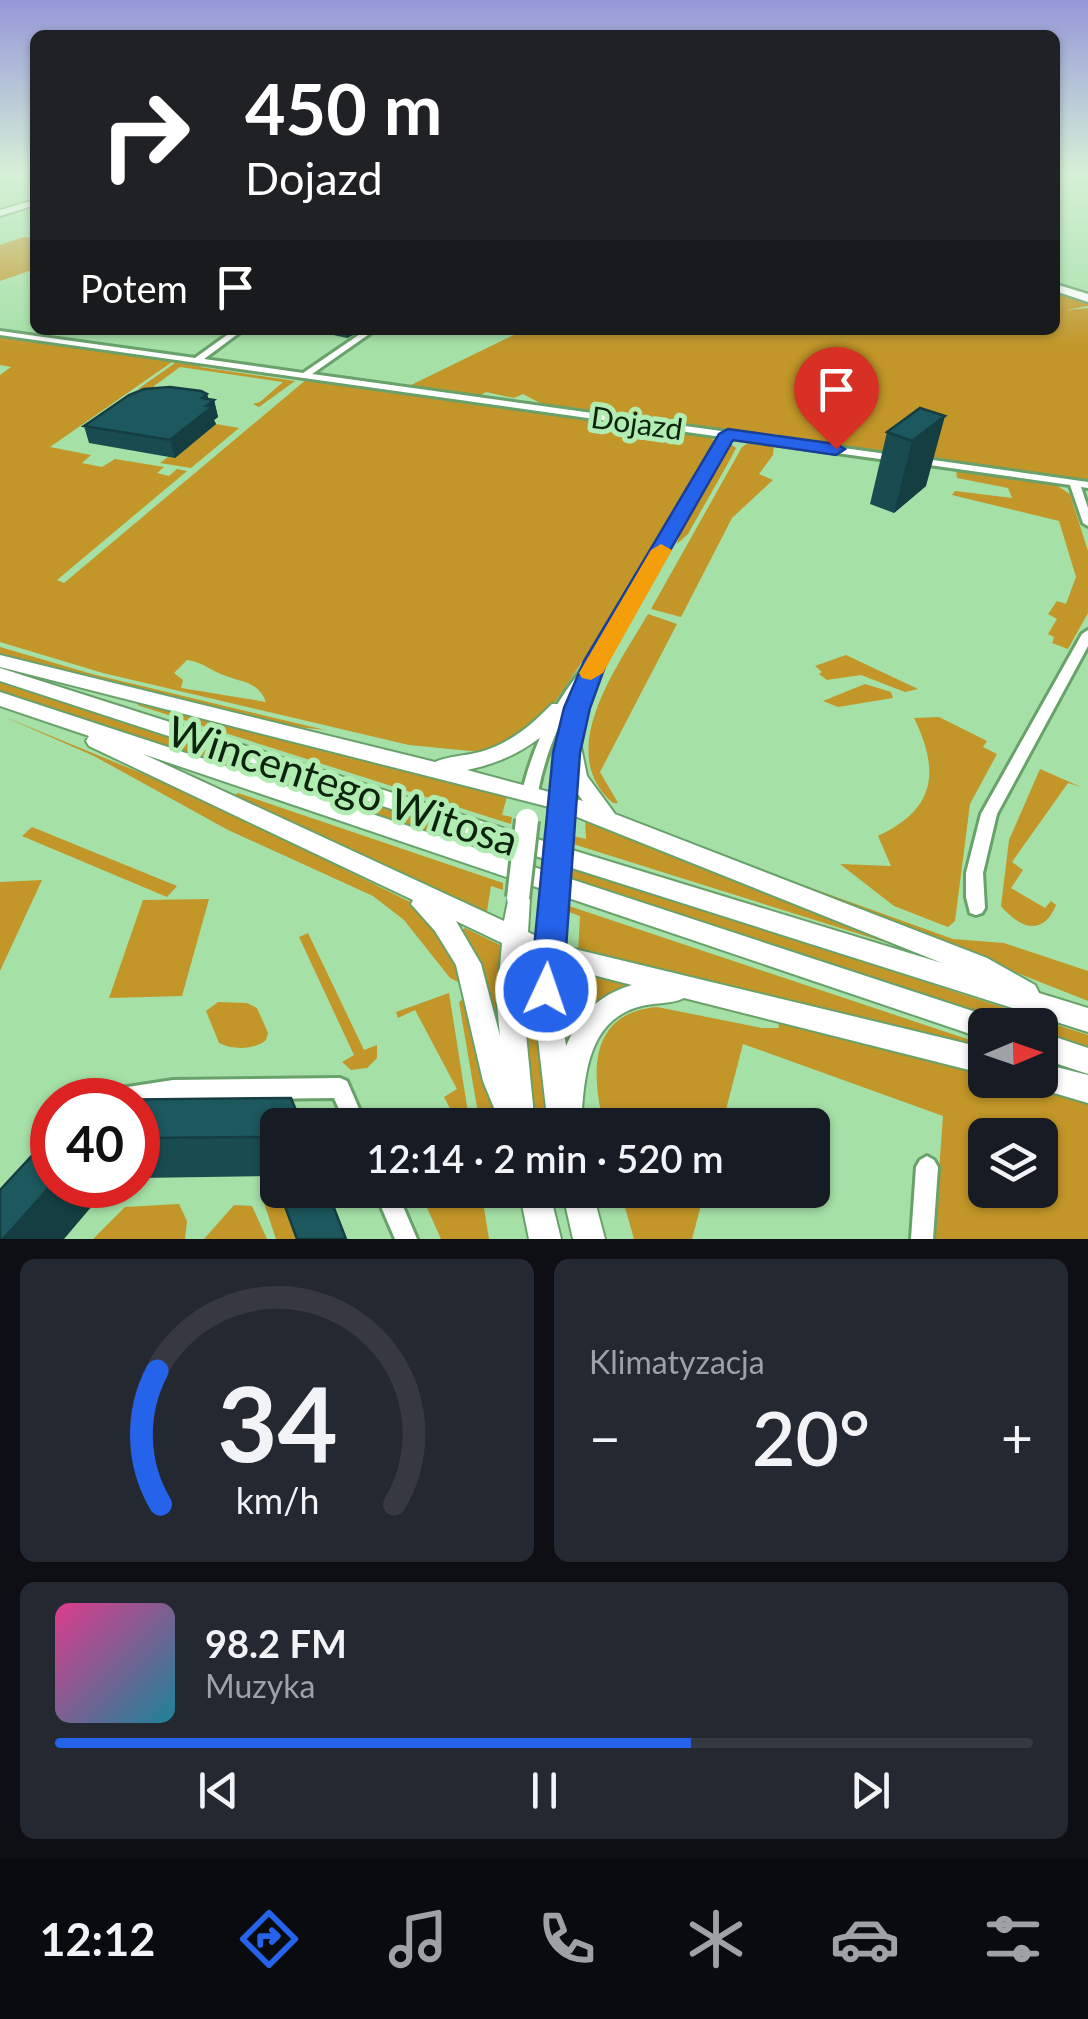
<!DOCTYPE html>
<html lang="pl">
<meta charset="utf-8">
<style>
:root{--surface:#171b24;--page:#242831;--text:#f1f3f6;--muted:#9ea1a6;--line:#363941;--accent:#2563eb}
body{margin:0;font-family:Lato,sans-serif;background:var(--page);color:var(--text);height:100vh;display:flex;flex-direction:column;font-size:38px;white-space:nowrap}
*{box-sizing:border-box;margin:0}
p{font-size:32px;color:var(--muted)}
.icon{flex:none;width:55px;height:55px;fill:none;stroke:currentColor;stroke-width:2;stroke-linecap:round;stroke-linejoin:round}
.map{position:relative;height:1239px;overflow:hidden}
.panel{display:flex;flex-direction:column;gap:20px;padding:20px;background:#0d0f14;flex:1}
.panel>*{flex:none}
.banner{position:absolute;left:30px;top:30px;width:1030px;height:305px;border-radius:15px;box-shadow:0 2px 8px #0004;background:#202124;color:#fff;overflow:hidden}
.needle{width:65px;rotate:88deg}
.controls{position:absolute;left:968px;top:1008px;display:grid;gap:20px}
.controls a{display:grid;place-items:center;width:90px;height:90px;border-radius:15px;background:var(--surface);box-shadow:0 2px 8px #0004;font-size:50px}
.speed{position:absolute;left:30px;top:1078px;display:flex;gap:20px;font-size:50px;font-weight:700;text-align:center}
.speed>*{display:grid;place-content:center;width:130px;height:130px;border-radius:50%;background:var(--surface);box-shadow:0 2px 8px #0004;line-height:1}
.speed .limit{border:15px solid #d22;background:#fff;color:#111}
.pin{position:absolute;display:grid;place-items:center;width:85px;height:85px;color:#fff;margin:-102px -42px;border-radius:50% 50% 50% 0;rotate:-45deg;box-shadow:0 0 10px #0007}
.pin .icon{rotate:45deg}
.me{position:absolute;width:110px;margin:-55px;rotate:3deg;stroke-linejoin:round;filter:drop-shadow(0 0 8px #0008)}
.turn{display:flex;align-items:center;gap:35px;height:210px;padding:0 50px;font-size:45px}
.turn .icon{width:130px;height:130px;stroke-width:2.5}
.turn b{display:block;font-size:70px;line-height:85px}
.then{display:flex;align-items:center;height:95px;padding:0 50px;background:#0003;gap:20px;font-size:38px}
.big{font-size:75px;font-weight:600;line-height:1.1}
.panel .card{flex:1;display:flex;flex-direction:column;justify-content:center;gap:15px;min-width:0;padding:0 35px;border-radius:15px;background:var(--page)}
.panel .dial{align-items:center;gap:0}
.dial svg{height:260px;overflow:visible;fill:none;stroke:var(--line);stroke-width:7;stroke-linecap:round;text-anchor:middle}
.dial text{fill:var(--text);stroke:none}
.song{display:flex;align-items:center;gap:30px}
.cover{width:120px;height:120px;border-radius:15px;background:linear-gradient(135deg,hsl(330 70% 55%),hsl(190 70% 35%))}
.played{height:10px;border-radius:5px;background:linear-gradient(90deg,var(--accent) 65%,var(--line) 65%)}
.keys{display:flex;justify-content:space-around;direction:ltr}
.heat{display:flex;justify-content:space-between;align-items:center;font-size:55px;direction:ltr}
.panel .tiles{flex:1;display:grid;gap:20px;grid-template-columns:1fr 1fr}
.card:last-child{grid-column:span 2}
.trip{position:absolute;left:260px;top:1108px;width:570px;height:100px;border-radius:15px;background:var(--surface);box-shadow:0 2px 8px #0004;font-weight:600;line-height:100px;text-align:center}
.menu{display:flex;height:160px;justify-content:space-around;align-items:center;background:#090b0e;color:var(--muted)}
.menu .icon{width:70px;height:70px}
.menu .on{color:var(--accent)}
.menu b{font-size:45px;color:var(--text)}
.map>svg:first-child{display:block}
.green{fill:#c29628;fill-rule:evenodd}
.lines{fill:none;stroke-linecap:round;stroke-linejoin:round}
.street-casing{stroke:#68a16a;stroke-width:6}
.secondary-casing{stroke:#68a16a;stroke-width:4}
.primary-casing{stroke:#68a16a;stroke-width:5}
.street{fill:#fff;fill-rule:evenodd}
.secondary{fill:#fff;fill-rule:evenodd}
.primary{fill:#fff;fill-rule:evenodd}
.secondary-bridge-casing{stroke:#68a16a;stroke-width:28;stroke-linecap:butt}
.secondary-bridge{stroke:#fff;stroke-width:22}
.wall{fill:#184c51}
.shaded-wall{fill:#143e42}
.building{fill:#1c585e;stroke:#143e42;stroke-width:2.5}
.route{fill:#2563eb;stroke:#184099;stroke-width:2.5}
.slow{fill:#f59e0b}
.labels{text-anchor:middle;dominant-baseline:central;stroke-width:10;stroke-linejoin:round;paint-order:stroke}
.far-street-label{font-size:30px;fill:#0c240e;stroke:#b1edb2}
.near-street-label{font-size:42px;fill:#0c240e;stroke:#b1edb2}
</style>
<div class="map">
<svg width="1088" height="1239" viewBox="0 0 1088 1239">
<rect width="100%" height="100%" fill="#a5e0a6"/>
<g class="green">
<polygon points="24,237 35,238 35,269 0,281 0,245"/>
<polygon points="1055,289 1088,301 1088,306 1067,310 1088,308 1088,480 776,437 778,434 760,435 542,404 523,394 514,398 486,392 479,396 409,386 524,330 1055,330"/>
<path d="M 0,335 L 204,363 L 200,367 L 295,381 L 259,407 L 253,404 L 260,402 L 283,382 L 180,367 L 154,386 L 155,389 L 138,389 L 175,363 L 172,362 L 50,447 L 91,455 L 82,463 L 102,467 L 115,459 L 164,467 L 157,473 L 169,476 L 177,469 L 187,471 L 57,580 L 64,583 L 307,379 L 702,433 L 719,443 L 628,594 L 544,718 L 491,753 L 409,745 L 103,673 L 0,642 L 0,375 L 11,367 L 0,365 ZM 187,660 C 203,662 211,671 226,676 C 245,683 258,682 266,702 L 181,688 L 183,680 L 174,673 Z"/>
<polygon points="216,424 239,428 191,468 160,463 168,457 175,458"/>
<polygon points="753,440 774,443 773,455 759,474 773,480 732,518 681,617 651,609 742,447"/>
<polygon points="731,444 736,448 731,458 688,534 677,544 681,527"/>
<polygon points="956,470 1056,485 1070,494 1088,551 1088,613 1068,649 1052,643 1054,637 1048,634 1057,619 1048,614 1057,601 1066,604 1076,577 1059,521 952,495 955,491 1012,498 1008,488 957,478"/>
<path d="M 648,614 L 677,624 L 600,772 L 618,803 L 613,803 C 553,752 618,666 648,614 Z"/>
<polygon points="0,647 92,674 325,730 280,725 0,658"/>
<polygon points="846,655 918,689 905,692 861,675 827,680 819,674 822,672 815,666"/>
<polygon points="0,681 508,847 507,859 0,691"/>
<polygon points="865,684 891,692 893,698 838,707 823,701"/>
<polygon points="141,703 508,793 502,815 512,817 511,824 137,705"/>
<polygon points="0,715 197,796 414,904 426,912 469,980 460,983 450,978 404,920 373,896 228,830 94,756"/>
<path d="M 939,717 L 987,741 L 983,747 L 997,754 L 970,804 L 955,921 L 948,927 L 894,906 L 840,864 L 891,866 L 878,836 C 936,809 940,771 914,718 Z"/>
<path d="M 1040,769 L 1081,787 L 1068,783 L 1012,862 L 1023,870 L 1011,888 L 1045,908 L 1051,901 L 1056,905 C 1042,939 1018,926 1001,906 L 1009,840 Z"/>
<polygon points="238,793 503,883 503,890 491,886 486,917 233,796"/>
<polygon points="585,818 902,946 904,948 573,844 573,836 586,839"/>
<polygon points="32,827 177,886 167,897 22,836"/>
<polygon points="728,858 953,939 1004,943 1088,971 1088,1001"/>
<polygon points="571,867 1088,1035 1088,1050 1040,1034 1040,1025 1012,1025 571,880"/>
<polygon points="42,880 0,971 0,882"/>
<polygon points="209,899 182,996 109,998 143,900"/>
<polygon points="569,906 985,1045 985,1051 578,953 580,916 569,912"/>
<polygon points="465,928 504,947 501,1049 479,964 462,930"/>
<polygon points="308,933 364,1050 377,1045 377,1058 367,1068 351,1070 342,1062 354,1055 299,937"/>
<path d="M 558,967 L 629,986 C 594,1008 580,1014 563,1055 Z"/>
<polygon points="523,975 537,981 540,1065 550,1125 532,1125 521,1049"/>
<polygon points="472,992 498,1125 480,1125 459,1002"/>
<polygon points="449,993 470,1125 459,1125 444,1097 457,1089 415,1010 398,1018 396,1012"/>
<path d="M 218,1002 L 247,1003 L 257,1008 L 268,1033 L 266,1040 C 255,1050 232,1050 219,1043 L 206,1011 Z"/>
<path d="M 657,1007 L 762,1028 L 779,1028 L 778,1021 L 985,1071 L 985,1080 L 1022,1080 L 1088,1097 L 1088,1239 L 934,1239 L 943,1116 L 743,1044 L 722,1125 L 604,1125 C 591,1074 588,1013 657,1007 ZM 985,1135 L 1040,1135 L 1040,1190 L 985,1190 Z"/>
<polygon points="277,1183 278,1190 297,1239 276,1239 263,1200"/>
<polygon points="419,1190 481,1190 489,1239 441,1239"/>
<polygon points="620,1190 705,1190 692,1239 634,1239"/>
<polygon points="179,1204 187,1221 185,1239 93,1239 125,1207"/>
<polygon points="234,1205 252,1206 267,1239 204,1239"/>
</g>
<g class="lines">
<defs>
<g id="street">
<path d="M 234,330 L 243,330 L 204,359 L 303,373 L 366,330 L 375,330 L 312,374 L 894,455 L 899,458 L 894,461 L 730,438 L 603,661 L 577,733 L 566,831 L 564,835 L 558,837 L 552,835 L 550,831 L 563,733 L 577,695 C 557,724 545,757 538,792 L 535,796 L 530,798 L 525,796 L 522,792 C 533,745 553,705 583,668 L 587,667 L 722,437 L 0,335 L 0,331 L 195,358 Z"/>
<polygon points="919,458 1088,482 1088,488 1081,487 1088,508 1088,526 1083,523 1070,485 915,463 915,459"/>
<polygon points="1088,630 1088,646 997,814 983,873 985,908 982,913 976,915 970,913 966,897 966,873 981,814 1082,634"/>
<polygon points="340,1078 347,1081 366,1125 346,1125 334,1098 173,1100 138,1105 138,1100 98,1100 101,1093 108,1090 173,1080"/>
<polygon points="927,1156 934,1160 938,1167 933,1239 911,1239 916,1167 920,1160"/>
<polygon points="374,1190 396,1190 417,1239 395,1239"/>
</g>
<g id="secondary">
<polygon points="35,200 35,205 0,216 0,210"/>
<path d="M 0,655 L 435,762 C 448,756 465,756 480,752 C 509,744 532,725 552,704 L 566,704 L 569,709 L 566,714 C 538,744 507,762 467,770 L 583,801 L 566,778 L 560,733 L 563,728 L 577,728 L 587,776 L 615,814 L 987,958 L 1035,985 L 1039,993 L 1088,1008 L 1088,1032 L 572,868 L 0,681 L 0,668 L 572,850 L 942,963 L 557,809 L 0,667 Z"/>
<path d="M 0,692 L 994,1018 L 997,1025 L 985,1025 L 985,1039 L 143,754 L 504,921 L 510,891 L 518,888 L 526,891 L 530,898 L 528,932 L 538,937 L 540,909 L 544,902 L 552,899 L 560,902 L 564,909 L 562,946 L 985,1048 L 985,1074 L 684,998 C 670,1005 653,1002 638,1007 C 586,1022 584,1080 581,1125 L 550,1125 L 547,1117 L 534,1004 L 537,960 L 526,955 L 523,1003 L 534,1116 L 531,1125 L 501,1125 L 483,1081 L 456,965 L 435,931 L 411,904 L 413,900 L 89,746 L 86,741 L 89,736 L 0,706 ZM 456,921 L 502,943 L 497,1003 L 500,1036 L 481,964 ZM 562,967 L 632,985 C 597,996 580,1014 566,1046 L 560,1004 Z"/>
<polygon points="1040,1032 1088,1048 1088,1074 1040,1058"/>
<polygon points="1040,1063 1088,1075 1088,1103 1030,1086 1028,1080 1040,1080"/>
<polygon points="519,1190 549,1190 561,1239 529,1239"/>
<polygon points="562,1190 592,1190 605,1239 573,1239"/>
</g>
<polygon id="primary" points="1055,284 1088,294 1088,302 1055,291"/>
</defs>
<use href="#street" class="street-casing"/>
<use href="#secondary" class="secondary-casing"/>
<use href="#primary" class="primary-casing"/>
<use href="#street" class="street"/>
<use href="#secondary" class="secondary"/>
<use href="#primary" class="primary"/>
<defs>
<g id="secondary-bridge">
<polyline points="518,898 527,820"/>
<polyline points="552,909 558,831"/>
</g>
</defs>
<use href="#secondary-bridge" class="secondary-bridge-casing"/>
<use href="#secondary-bridge" class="secondary-bridge"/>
</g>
<g class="wall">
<polygon points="311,330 362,330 347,338"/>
<polygon points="207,394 208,399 214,400 218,417 214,420 216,424 175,458 89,443 84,426"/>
<polygon points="920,408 926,486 894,513 870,504 887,432"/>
<polygon points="138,1100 302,1125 274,1176 138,1178"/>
</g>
<g class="shaded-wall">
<polygon points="352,330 362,330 347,338 347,333"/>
<polygon points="207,394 210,404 214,400 218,417 214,420 216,424 175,458 170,440 202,398"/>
<polygon points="945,416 926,486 894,513 912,441"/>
<polygon points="52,1185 110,1185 64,1239 3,1239"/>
</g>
<g class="building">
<polygon points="170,387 201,391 207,394 202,398 214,400 206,406 212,407 170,440 84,426 129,395 144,389"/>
<polygon points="920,408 945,416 912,441 887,432"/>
<polygon points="291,1098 302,1125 278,1125 278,1186 260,1137 138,1138 138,1100 84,1100"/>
<polygon points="52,1134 52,1184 3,1239 0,1239 0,1190"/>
<polygon points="279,1190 327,1190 346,1239 297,1239"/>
</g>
<linearGradient id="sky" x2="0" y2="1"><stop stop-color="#9697d8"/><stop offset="0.5" stop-color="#d6f1d7"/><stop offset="1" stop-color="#d6f1d7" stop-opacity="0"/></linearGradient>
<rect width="1088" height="347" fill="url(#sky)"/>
<polygon class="route" points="728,429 836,444 845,449 836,455 733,440 607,661 590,708 580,753 563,990 558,1001 546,1005 535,1001 530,990 553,753 564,708 584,661 719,434"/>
<polygon class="slow" points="661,544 672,550 603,673 591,680 582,678 579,673 651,550"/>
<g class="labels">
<g class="far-street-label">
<text transform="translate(637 422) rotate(8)">Dojazd</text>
</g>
<g class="near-street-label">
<text transform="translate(343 785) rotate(18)">Wincentego Witosa</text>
</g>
</g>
</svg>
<div class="controls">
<a><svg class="needle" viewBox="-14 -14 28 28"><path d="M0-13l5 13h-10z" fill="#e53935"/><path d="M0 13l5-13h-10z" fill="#9ea1a6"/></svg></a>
<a><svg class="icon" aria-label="layers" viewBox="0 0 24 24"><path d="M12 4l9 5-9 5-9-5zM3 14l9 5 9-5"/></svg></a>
</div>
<div class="speed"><div class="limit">40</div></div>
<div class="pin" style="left:836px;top:449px;background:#d93025"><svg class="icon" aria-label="arrive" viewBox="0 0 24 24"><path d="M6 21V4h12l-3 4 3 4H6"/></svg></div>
<svg class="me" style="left:546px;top:990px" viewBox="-20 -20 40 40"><circle r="17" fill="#2563eb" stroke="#fff" stroke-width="3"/><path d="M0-11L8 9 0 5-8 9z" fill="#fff"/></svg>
<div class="trip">12:14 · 2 min · 520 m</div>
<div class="banner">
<div class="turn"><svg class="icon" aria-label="right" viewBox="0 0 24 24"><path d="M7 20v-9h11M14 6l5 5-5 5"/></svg><div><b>450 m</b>Dojazd</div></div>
<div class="then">Potem<svg class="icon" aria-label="arrive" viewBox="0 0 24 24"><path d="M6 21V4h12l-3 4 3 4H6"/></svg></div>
</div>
</div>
<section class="panel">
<div class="tiles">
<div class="card dial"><svg viewBox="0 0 100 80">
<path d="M14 69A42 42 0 1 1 86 69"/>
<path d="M14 69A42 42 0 0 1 13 28" stroke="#2563eb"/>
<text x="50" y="56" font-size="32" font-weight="700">34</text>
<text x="50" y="72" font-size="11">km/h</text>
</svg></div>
<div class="card"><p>Klimatyzacja</p>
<div class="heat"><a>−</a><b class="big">20°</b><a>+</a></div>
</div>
<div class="card">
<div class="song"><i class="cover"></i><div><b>98.2 FM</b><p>Muzyka</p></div></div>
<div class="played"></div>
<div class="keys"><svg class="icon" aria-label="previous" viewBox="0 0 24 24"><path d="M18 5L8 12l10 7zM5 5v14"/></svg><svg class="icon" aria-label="pause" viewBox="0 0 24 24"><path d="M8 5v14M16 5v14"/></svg><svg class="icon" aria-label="next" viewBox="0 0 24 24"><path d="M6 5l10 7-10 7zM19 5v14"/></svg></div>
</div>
</div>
</section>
<nav class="menu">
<b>12:12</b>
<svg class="icon on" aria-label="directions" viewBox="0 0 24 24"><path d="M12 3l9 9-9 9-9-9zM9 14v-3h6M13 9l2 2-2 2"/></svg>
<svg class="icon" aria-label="music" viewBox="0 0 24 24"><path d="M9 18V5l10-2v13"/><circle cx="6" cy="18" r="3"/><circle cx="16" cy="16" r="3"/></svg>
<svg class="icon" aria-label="phone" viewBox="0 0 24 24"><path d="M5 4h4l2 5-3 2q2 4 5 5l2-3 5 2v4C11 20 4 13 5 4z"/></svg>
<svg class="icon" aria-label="climate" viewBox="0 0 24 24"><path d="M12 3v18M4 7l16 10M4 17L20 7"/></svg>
<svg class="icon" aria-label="car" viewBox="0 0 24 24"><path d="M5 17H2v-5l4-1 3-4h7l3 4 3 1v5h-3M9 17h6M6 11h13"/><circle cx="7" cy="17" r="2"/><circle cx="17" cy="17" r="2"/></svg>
<svg class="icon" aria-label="filters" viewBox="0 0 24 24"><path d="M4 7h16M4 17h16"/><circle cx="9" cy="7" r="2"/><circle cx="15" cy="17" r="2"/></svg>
</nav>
